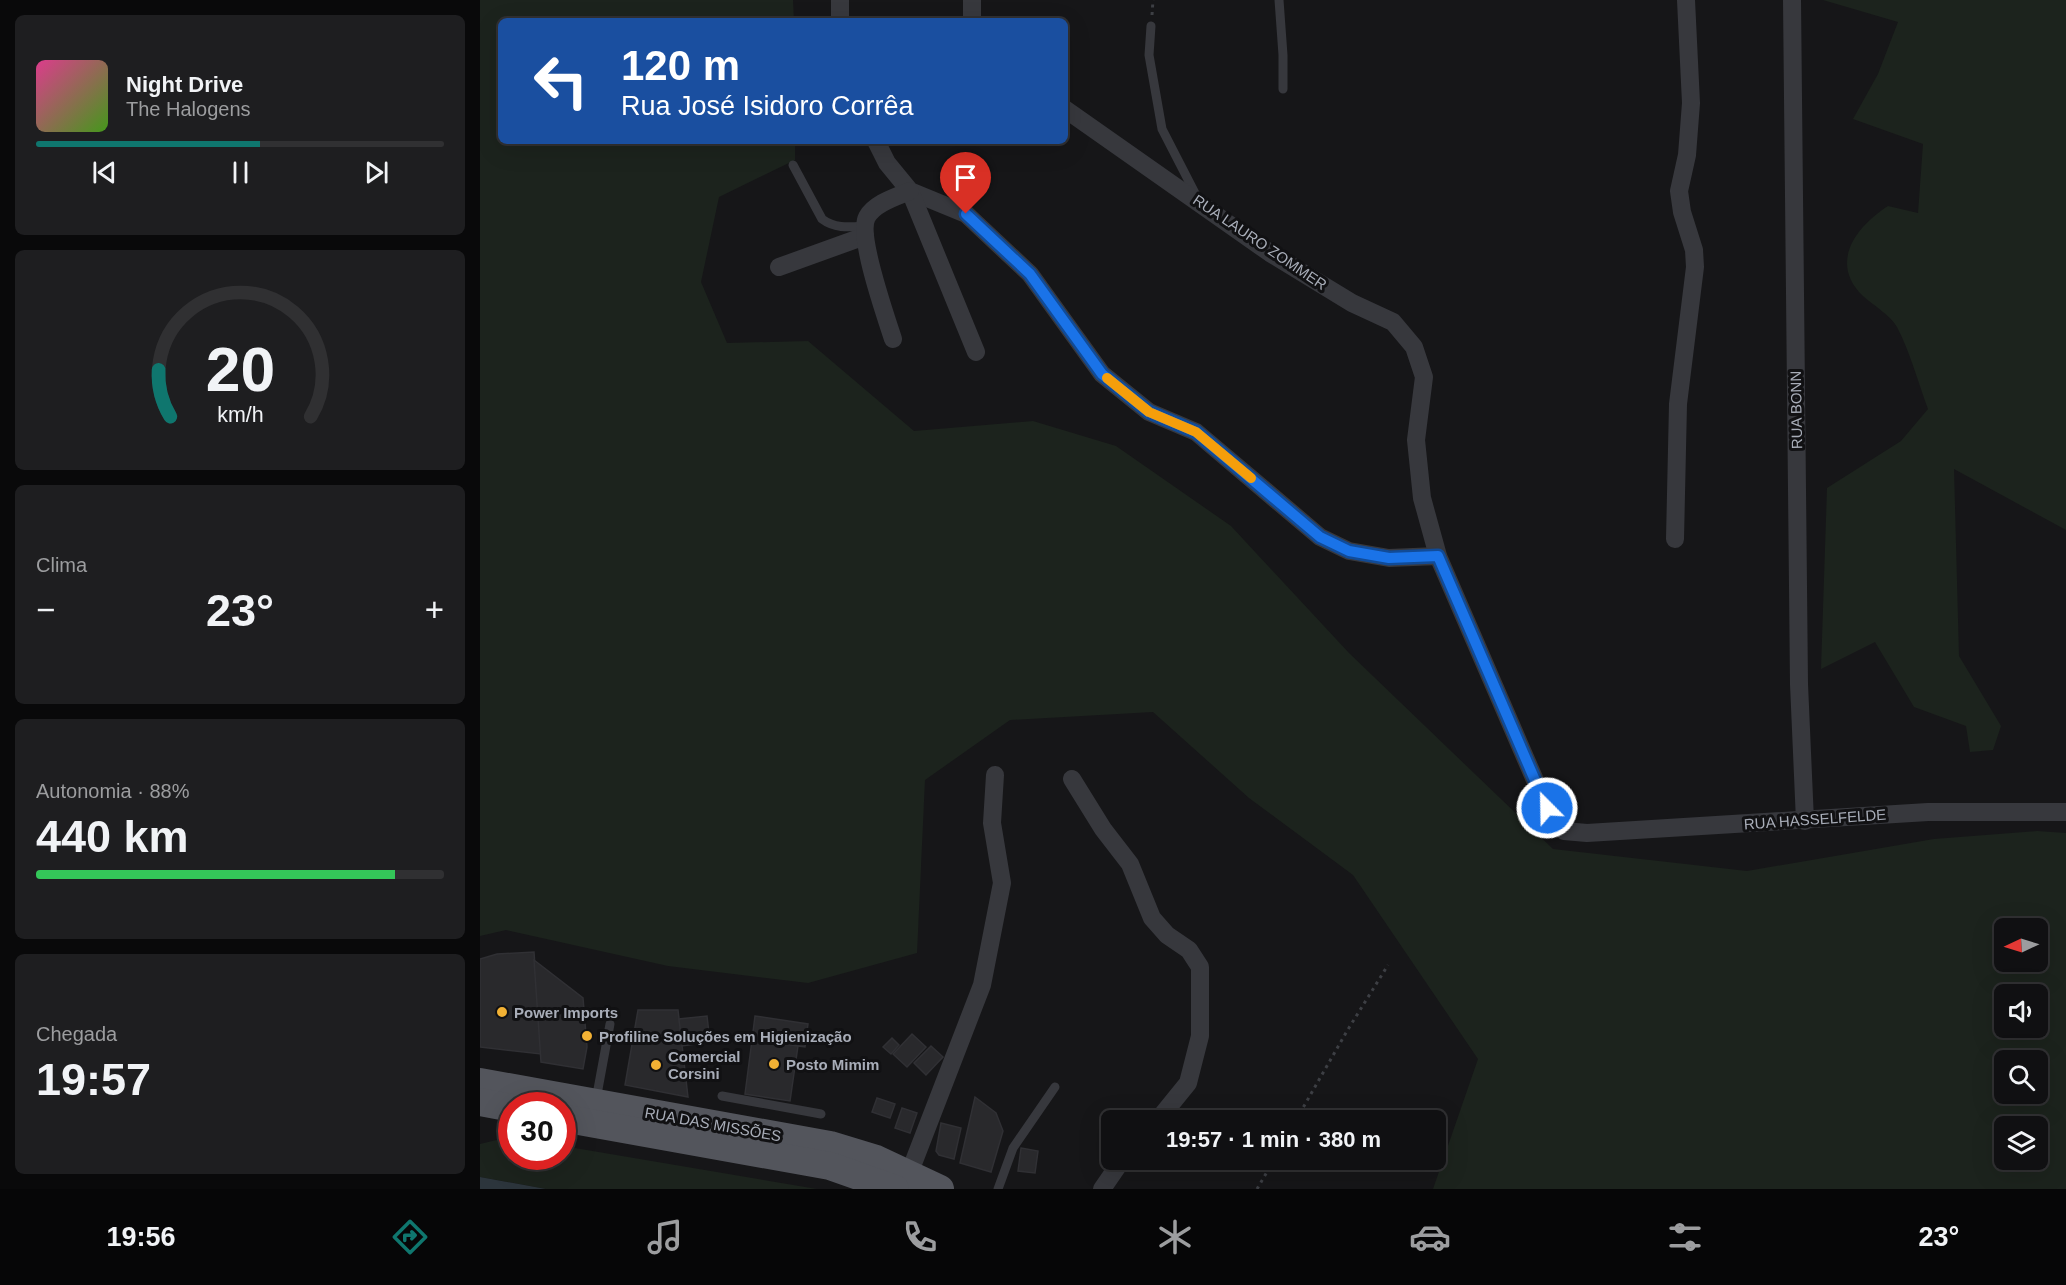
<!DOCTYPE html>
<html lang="pt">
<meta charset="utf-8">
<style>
:root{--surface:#101012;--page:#1e1e20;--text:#f1f3f6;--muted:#9c9d9f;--line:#303032;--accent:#0f766e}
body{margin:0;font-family:Helvetica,sans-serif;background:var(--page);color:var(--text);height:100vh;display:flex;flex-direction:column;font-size:22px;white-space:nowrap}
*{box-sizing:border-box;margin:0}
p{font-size:20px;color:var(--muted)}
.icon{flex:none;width:33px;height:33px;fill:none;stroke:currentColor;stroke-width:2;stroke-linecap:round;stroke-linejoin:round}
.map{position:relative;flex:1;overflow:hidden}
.side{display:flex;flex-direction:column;gap:15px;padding:15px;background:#09090a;width:480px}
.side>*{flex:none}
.banner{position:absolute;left:18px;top:18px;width:570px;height:126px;border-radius:9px;box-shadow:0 6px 24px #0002,0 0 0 2px var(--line);background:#1a4fa0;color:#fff;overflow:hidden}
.needle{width:39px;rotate:266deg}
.tools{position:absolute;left:1514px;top:918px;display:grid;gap:12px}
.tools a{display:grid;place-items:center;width:54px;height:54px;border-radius:9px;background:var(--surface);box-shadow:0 6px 24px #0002,0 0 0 2px var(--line);font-size:30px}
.speed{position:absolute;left:18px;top:1092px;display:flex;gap:12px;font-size:30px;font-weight:700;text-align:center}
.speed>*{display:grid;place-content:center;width:78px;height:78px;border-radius:50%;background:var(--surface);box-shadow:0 6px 24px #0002,0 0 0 2px var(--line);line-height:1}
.speed .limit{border:9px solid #d22;background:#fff;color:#111}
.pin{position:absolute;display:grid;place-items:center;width:51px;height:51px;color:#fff;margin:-62px -26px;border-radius:50% 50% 50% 0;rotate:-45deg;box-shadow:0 0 6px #0007}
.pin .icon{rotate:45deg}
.me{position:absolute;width:66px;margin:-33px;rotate:337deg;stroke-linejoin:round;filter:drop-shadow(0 0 4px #0008)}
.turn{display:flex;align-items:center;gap:21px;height:126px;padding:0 24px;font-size:27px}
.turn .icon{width:78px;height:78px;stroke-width:2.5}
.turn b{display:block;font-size:42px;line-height:51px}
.big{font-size:45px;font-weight:600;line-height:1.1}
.side .card{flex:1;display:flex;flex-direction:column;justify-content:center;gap:9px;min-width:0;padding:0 21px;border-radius:9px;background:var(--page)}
.side .dial{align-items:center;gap:0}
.dial svg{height:156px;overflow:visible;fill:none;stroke:var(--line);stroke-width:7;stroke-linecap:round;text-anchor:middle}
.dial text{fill:var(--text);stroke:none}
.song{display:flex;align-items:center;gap:18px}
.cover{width:72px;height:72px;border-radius:9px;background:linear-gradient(135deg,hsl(330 70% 55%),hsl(100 70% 35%))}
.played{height:6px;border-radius:3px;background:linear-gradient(90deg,var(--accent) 55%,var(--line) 55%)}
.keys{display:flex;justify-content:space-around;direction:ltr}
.heat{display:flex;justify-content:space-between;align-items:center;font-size:33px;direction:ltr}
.charge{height:9px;border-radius:4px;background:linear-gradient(90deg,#34c759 88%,var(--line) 0)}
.trip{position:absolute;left:621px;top:1110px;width:345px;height:60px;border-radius:9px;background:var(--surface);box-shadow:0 6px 24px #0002,0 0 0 2px var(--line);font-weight:600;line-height:60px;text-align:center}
.menu{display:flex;height:96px;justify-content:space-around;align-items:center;background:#060607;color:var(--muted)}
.menu .icon{width:42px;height:42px}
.menu .active{color:var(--accent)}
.menu b{font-size:27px;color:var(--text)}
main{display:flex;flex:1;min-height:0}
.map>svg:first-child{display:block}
.green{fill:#1c231d;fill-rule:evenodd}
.water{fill:#2c353c}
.building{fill:#29292c;stroke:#303034;stroke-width:1.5}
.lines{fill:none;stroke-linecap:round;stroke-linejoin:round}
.path{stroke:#3d3f44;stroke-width:3;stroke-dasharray:3 4.5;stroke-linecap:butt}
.service{stroke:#37383d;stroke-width:9}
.minor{stroke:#37383d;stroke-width:18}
.primary{stroke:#53555c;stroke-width:28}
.route-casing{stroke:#114b97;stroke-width:15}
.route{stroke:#1a73e8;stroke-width:10}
.slow{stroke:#f59e0b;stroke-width:10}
.poi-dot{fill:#f2b134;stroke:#111113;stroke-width:2}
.labels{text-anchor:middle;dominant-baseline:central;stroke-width:6;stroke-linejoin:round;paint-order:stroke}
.street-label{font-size:15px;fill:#a8adb8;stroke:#111113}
.poi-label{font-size:15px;font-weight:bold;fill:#a8adb8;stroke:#111113;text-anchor:start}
</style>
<main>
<section class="side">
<div class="card">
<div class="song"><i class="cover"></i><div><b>Night Drive</b><p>The Halogens</p></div></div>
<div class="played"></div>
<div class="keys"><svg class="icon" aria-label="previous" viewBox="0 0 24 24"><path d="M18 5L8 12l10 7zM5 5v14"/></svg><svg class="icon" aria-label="pause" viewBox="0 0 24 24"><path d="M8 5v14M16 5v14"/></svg><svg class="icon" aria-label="next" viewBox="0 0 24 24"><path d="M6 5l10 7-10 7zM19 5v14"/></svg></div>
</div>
<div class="card dial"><svg viewBox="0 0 100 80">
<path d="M14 69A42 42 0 1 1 86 69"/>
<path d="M14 69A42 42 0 0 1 8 45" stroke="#0f766e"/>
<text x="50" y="56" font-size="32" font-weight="700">20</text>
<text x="50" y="72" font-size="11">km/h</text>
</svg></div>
<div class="card"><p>Clima</p>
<div class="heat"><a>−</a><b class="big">23°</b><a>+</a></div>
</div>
<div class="card"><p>Autonomia · 88%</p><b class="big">440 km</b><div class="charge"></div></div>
<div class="card"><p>Chegada</p><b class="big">19:57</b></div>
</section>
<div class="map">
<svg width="1586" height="1189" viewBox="0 0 1586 1189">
<rect width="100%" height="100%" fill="#161618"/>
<g class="green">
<path d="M 0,0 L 313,0 L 314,21 L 21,21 L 21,141 L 315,141 L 315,160 L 239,197 L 221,282 L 247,343 L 328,341 L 434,431 L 553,421 L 636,446 L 751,526 L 869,653 L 1073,849 L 1267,871 L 1454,839 L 1557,831 L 1586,833 L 1586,1189 L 953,1189 L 998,1059 L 873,875 L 769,798 L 673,712 L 530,720 L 445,780 L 437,953 L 328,983 L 188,966 L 26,930 L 0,936 ZM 1524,928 L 1557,928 L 1557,962 L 1524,962 ZM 1524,994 L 1557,994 L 1557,1028 L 1524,1028 ZM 1524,1060 L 1557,1060 L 1557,1094 L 1524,1094 ZM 1524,1126 L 1557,1126 L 1557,1160 L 1524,1160 Z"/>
<path d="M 1343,0 L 1586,0 L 1586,533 L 1586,530 L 1474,469 L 1479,656 L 1521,726 L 1513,750 L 1490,752 L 1486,726 L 1434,707 L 1395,642 L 1341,669 L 1347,488 L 1421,441 L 1448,409 C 1438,382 1430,352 1417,327 C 1410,315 1393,305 1383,296 C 1348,262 1377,226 1408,206 L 1438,213 L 1443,144 L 1373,119 L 1398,74 L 1418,22 Z"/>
<polygon points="29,1137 31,1137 32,1156 82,1156 83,1146 337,1189 66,1189 0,1177 0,1144"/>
</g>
<polygon class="water" points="0,1177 66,1189 0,1189"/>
<g class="building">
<polygon points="54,952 61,1054 0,1047 0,959 17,954"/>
<polygon points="54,960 103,998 107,1047 103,1069 61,1062"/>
<polygon points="158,1010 198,1010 208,1097 145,1085"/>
<polygon points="227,1016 230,1042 202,1046 199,1019"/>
<polygon points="275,1016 328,1024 325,1047 272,1040"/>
<polygon points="432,1034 446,1047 427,1067 413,1054"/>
<polygon points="412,1038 419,1045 411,1054 403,1047"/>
<polygon points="272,1040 318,1046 310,1101 265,1094"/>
<polygon points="451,1046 463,1057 446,1075 434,1063"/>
<polygon points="495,1097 516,1113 523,1131 511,1172 480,1163"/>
<polygon points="397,1098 415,1104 410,1118 392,1112"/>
<polygon points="422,1108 437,1113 430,1133 415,1128"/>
<polygon points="461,1123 481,1128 474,1159 459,1155 456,1151"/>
<polygon points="541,1148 558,1151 555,1173 538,1171"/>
</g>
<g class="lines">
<g class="path">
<polyline points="672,15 673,0"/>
<polyline points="816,1120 867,1031 908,965"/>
<polyline points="777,1189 794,1160"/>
</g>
<g class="service">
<polyline points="799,0 803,55 803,89"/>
<polyline points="671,26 669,55 682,129 717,197"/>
<path d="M 313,165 L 342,219 C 355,229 370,227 386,226"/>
<polyline points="242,1096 341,1114"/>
<polyline points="116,1100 130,1024"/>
<polyline points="518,1189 533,1148 575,1087"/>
</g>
<g class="minor">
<polyline points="1312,0 1319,684 1325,821"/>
<polyline points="360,21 360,0"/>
<polyline points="492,21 492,0"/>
<polyline points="585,109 790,253 872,303 913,322 934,347 944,377 936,440 942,498 958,556 1067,808 1084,831 1107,833 1448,812 1586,812"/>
<polyline points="396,141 407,163 430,191 486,214 550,274 622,374 669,412 716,432 840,537 869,551 909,558 958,556"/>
<polyline points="430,191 496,352"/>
<polyline points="299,267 385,236"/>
<path d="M 413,339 C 406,317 377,235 387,217 C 395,203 416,197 430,191"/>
<polyline points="1195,539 1198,404 1215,267 1214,250 1202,212 1199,191 1207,155 1211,103 1206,0"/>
<polyline points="592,779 623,829 650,864 672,918 687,935 709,950 720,967 720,1036 708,1083 678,1120"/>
<polyline points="429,1174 502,985 522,883 512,823 515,775"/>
<polyline points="622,1189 642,1160"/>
</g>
<g class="primary">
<polyline points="0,1082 350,1145 396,1159 460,1189"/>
<polyline points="0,1102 32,1108"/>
<polyline points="82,1118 350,1166 415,1189"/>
</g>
</g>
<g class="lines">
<defs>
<polyline id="route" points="486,214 550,274 622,374 669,412 716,432 840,537 869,551 909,558 958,556 1067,808"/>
</defs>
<use href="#route" class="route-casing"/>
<use href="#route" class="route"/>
<polyline class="slow" points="627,378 669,412 716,432 771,478"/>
</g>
<g class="poi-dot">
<circle cx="22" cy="1012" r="6"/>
<circle cx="107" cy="1036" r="6"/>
<circle cx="294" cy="1064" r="6"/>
<circle cx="176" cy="1065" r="6"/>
</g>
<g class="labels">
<g class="street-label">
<text transform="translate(780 242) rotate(34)">RUA LAURO ZOMMER</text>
<text transform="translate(1316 410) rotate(-91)">RUA BONN</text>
<text transform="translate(1335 819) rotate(-4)">RUA HASSELFELDE</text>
<text transform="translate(233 1124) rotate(10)">RUA DAS MISSÕES</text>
</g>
<g class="poi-label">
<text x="34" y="1012">Power Imports</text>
<text x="119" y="1036">Profiline Soluções em Higienização</text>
<text x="188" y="1056">Comercial<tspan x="188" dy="17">Corsini</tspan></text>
<text x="306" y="1064">Posto Mimim</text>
</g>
</g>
</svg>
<div class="tools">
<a><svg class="needle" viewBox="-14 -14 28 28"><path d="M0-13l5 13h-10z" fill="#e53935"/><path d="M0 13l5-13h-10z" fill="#9c9d9f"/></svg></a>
<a><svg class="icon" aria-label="sound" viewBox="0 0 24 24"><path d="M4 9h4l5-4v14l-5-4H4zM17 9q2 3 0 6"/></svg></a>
<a><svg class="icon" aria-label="search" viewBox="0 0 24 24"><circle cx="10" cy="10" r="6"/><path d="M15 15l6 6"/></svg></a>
<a><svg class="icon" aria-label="layers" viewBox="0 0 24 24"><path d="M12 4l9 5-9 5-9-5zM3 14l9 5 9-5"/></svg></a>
</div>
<div class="speed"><div class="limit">30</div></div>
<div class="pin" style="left:486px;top:214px;background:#d93025"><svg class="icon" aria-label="arrive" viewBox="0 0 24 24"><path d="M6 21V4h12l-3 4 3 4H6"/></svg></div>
<svg class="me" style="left:1067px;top:808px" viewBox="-20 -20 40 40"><circle r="17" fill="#1a73e8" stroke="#fff" stroke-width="3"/><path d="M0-11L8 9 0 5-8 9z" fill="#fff"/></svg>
<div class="trip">19:57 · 1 min · 380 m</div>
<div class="banner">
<div class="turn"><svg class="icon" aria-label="left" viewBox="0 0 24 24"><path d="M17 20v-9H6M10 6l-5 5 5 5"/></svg><div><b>120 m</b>Rua José Isidoro Corrêa</div></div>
</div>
</div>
</main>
<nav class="menu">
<b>19:56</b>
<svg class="icon active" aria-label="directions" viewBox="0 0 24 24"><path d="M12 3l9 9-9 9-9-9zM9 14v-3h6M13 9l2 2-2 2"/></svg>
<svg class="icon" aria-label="music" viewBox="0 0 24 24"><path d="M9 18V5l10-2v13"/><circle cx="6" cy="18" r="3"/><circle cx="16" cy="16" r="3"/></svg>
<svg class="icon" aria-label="phone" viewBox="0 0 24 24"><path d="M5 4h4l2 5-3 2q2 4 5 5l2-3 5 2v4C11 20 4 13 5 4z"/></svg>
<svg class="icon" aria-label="climate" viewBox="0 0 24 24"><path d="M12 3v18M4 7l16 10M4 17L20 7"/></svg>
<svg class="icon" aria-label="car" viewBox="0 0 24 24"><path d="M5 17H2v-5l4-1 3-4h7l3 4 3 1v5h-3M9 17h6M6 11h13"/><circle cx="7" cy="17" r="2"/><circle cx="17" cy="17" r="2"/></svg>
<svg class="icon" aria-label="filters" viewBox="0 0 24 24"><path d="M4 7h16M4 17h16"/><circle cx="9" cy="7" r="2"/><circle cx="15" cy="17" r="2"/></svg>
<b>23°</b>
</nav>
